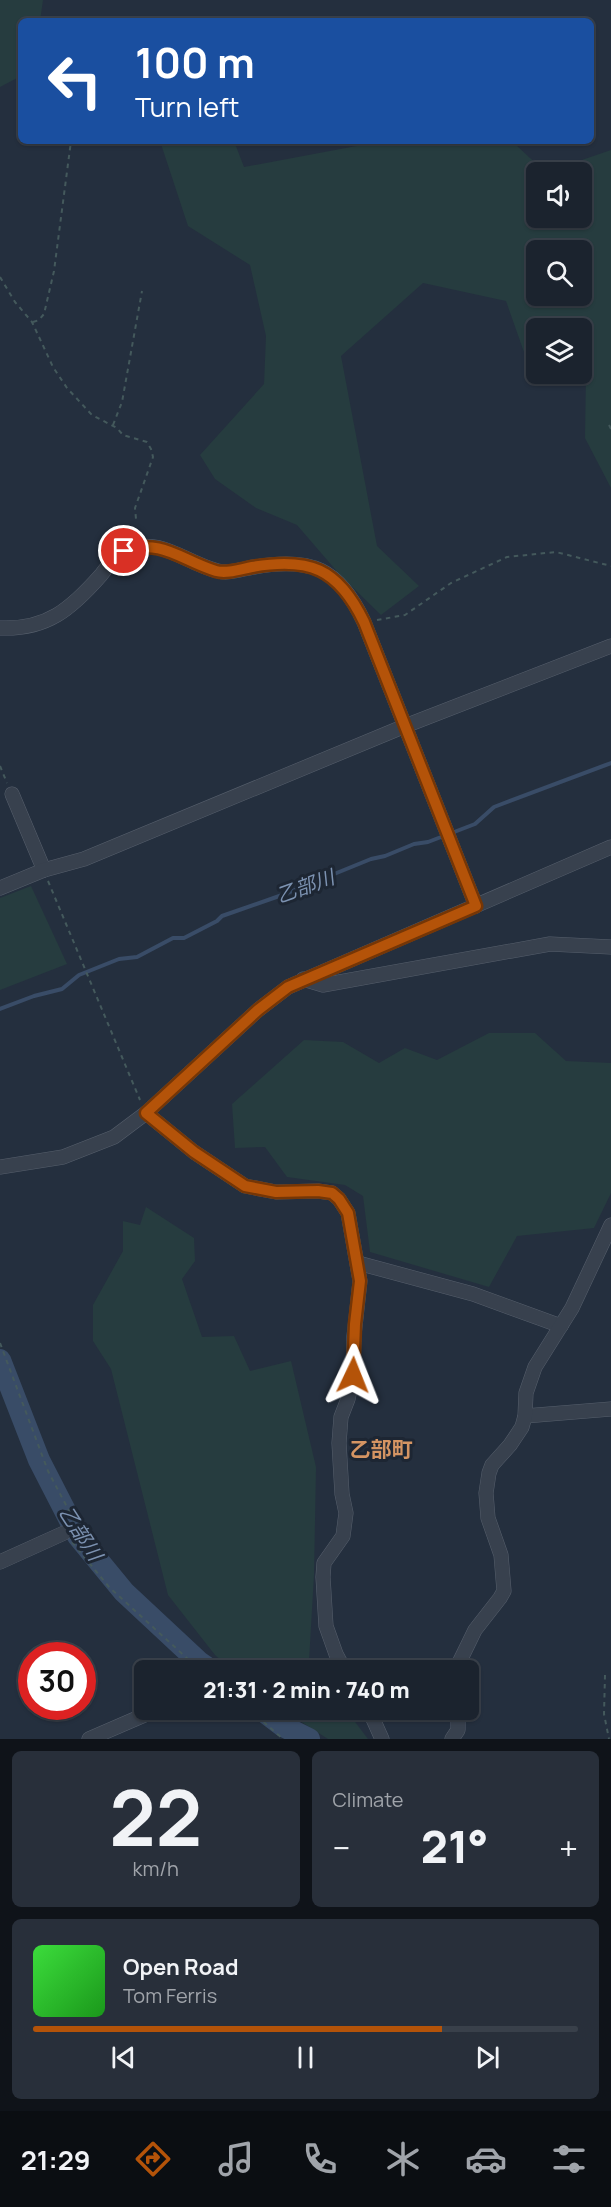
<!DOCTYPE html>
<meta charset="utf-8">
<style>
:root{--surface:#1b232e;--page:#282f3a;--text:#f1f3f6;--muted:#a0a4aa;--line:#39404a;--accent:#b45309}
body{margin:0;font-family:Manrope,"Noto Sans JP",sans-serif;background:var(--page);color:var(--text);height:100vh;display:flex;flex-direction:column;font-size:22px;white-space:nowrap}
*{box-sizing:border-box;margin:0}
p{font-size:20px;color:var(--muted)}
.icon{flex:none;width:33px;height:33px;fill:none;stroke:currentColor;stroke-width:2;stroke-linecap:round;stroke-linejoin:round}
.map{position:relative;height:1739px;overflow:hidden}
.details{display:flex;flex-direction:column;gap:12px;padding:12px;background:#0f1319;flex:1}
.details>*{flex:none}
.hud{position:absolute;left:18px;top:18px;width:576px;height:126px;border-radius:9px;box-shadow:0 2px 4px #0004,0 0 0 2px var(--line);background:#1a4fa0;color:#fff;overflow:hidden}
.tools{position:absolute;left:526px;top:162px;display:grid;gap:12px}
.tools a{display:grid;place-items:center;width:66px;height:66px;border-radius:9px;background:var(--surface);box-shadow:0 2px 4px #0004,0 0 0 2px var(--line);font-size:30px}
.speed{position:absolute;left:18px;top:1642px;display:flex;gap:12px;font-size:30px;font-weight:700;text-align:center}
.speed>*{display:grid;place-content:center;width:78px;height:78px;border-radius:50%;background:var(--surface);box-shadow:0 2px 4px #0004,0 0 0 2px var(--line);line-height:1}
.speed .limit{border:9px solid #d22;background:#fff;color:#111}
.pin{position:absolute;display:grid;place-items:center;width:51px;height:51px;color:#fff;margin:-26px;border:3px solid #fff;border-radius:50%;box-shadow:0 2px 6px #0007}
.me{position:absolute;width:66px;margin:-33px;rotate:2deg;stroke-linejoin:round;filter:drop-shadow(0 0 4px #0008)}
.turn{display:flex;align-items:center;gap:21px;height:126px;padding:0 18px;font-size:27px}
.turn .icon{width:78px;height:78px;stroke-width:2.5}
.turn b{display:block;font-size:42px;line-height:51px}
.big{font-size:45px;font-weight:800;line-height:1.1}
.details .tile{flex:1;display:flex;flex-direction:column;justify-content:center;gap:9px;min-width:0;padding:0 21px;border-radius:9px;background:var(--page)}
.details .dial{align-items:center;gap:0}
.dial b{font-size:78px;line-height:1}
.song{display:flex;align-items:center;gap:18px}
.cover{width:72px;height:72px;border-radius:9px;background:linear-gradient(135deg,hsl(120 70% 55%),hsl(120 70% 35%))}
.played{height:6px;border-radius:3px;background:linear-gradient(90deg,var(--accent) 75%,var(--line) 75%)}
.keys{display:flex;justify-content:space-around;direction:ltr}
.heat{display:flex;justify-content:space-between;align-items:center;font-size:33px;direction:ltr}
.details .tiles{flex:1;display:grid;gap:12px;grid-template-columns:1fr 1fr}
.tile:last-child{grid-column:span 2}
.trip{position:absolute;left:134px;top:1660px;width:345px;height:60px;border-radius:9px;background:var(--surface);box-shadow:0 2px 4px #0004,0 0 0 2px var(--line);font-weight:800;line-height:60px;text-align:center}
.menu{display:flex;height:96px;justify-content:space-around;align-items:center;background:#0b0e12;color:var(--muted)}
.menu .icon{width:42px;height:42px}
.menu .selected{color:var(--accent)}
.menu b{font-size:27px;color:var(--text)}
.map>svg:first-child{display:block}
.green{fill:#263c3f;fill-rule:evenodd}
.lines{fill:none;stroke-linecap:round;stroke-linejoin:round}
.stream{stroke:#394c67;stroke-width:4}
.river{stroke:#394c67;stroke-width:22}
.minor-casing{stroke:#565f6c;stroke-width:15}
.path{stroke:#44595c;stroke-width:2;stroke-dasharray:4.5 4.5;stroke-linecap:butt}
.minor{stroke:#38414e;stroke-width:14}
.route-casing{stroke:#753606;stroke-width:15}
.route{stroke:#b45309;stroke-width:10}
.labels{text-anchor:middle;dominant-baseline:central;stroke-width:6;stroke-linejoin:round;paint-order:stroke}
.water-label{font-size:20px;font-style:italic;fill:#7c92b1;stroke:#1d2633}
.quarter-label{font-size:21px;font-weight:bold;fill:#d59563;stroke:#1d2633}
</style>
<div class="map">
<svg width="611" height="1739" viewBox="0 0 611 1739">
<rect width="100%" height="100%" fill="#242f3e"/>
<g class="green">
<polygon points="0,0 43,0 40,21 21,21 21,76 0,87"/>
<path d="M 157,141 L 234,141 L 244,167 L 383,141 L 481,141 L 516,145 L 545,172 L 537,172 L 537,218 L 582,218 L 582,172 L 547,172 L 611,150 L 611,488 L 585,438 L 586,374 L 582,373 L 582,328 L 537,328 L 537,372 L 531,372 L 506,301 L 423,283 L 341,356 L 377,546 L 419,586 L 381,615 L 340,575 L 297,525 L 256,508 L 215,479 L 200,455 L 264,384 L 266,336 L 250,265 L 188,226 L 161,144 ZM 582,250 L 582,296 L 537,296 L 537,250 Z"/>
<polygon points="31,886 67,964 0,990 0,898"/>
<polygon points="489,1033 535,1033 566,1061 611,1063 611,1193 594,1228 517,1236 489,1287 370,1252 363,1196 345,1185 287,1177 265,1147 235,1148 232,1104 304,1040 343,1042 379,1063 405,1048 437,1060"/>
<polygon points="146,1207 194,1238 195,1261 182,1279 202,1337 234,1336 250,1371 291,1361 316,1467 314,1575 309,1661 316,1671 233,1671 215,1655 168,1595 111,1369 93,1341 93,1305 123,1251 123,1221 140,1225"/>
<polygon points="283,1710 346,1710 368,1739 328,1739"/>
</g>
<g class="lines">
<polyline class="stream" points="0,1009 34,996 62,989 79,975 119,959 137,957 173,938 184,938 217,921 222,916 285,894 371,859 385,856 414,844 428,842 475,824 494,807 611,763"/>
<g class="river">
<polyline points="0,1360 39,1460 78,1536 124,1592 199,1662 212,1671"/>
<polyline points="262,1710 283,1726 309,1739"/>
</g>
<defs>
<g id="minor">
<path d="M 0,628 C 47,630 71,609 101,575 C 108,566 115,555 127,550 C 160,536 187,564 218,571 C 229,574 242,569 254,567 C 311,557 339,568 364,622 L 476,906"/>
<polyline points="12,794 44,870"/>
<polyline points="0,888 44,870 84,859 405,726 611,646"/>
<polyline points="303,979 323,985 550,944 611,947"/>
<polyline points="146,1113 194,1152 245,1186 276,1192 318,1191 332,1193 339,1199 348,1213 360,1281 354,1336 353,1375 348,1399 341,1417 339,1443 342,1494 346,1513 343,1536 324,1563 323,1577 326,1626 336,1654 345,1671"/>
<polyline points="0,1167 63,1157 114,1137 146,1113 258,1010 288,987 611,847"/>
<polyline points="358,1263 473,1294 561,1326"/>
<polyline points="525,1416 611,1409"/>
<polyline points="0,1562 64,1533"/>
<polyline points="455,1671 475,1630 500,1598 504,1591 501,1555 488,1518 486,1493 489,1473 492,1465 510,1445 522,1427 525,1416 526,1393 535,1367 572,1308 611,1225"/>
<polyline points="369,1710 382,1739"/>
<polyline points="89,1739 156,1710"/>
<polyline points="452,1739 458,1730 458,1710"/>
</g>
</defs>
<use href="#minor" class="minor-casing"/>
<g class="path">
<polyline points="0,277 15,302 32,322 53,367 67,388 92,415 117,428 123,435 147,442 151,449 153,457 135,508 136,519"/>
<polyline points="33,322 39,320 44,314 54,271 71,141"/>
<polyline points="113,425 122,402 142,291"/>
<polyline points="609,425 611,429"/>
<polyline points="377,620 405,615 451,583 507,557 556,552 611,566"/>
<polyline points="0,766 7,783"/>
<polyline points="48,881 140,1100"/>
<polyline points="0,1343 48,1471 76,1524 74,1526"/>
<polyline points="72,1542 109,1587 201,1671"/>
<polyline points="605,1675 604,1714 609,1739"/>
<polyline points="250,1710 283,1739"/>
</g>
<use href="#minor" class="minor"/>
</g>
<g class="lines">
<defs>
<path id="route" d="M 124,551 C 162,538 182,561 216,571 C 227,574 241,569 252,567 C 309,557 338,568 364,622 L 476,906 L 288,987 L 258,1010 L 146,1113 L 194,1152 L 245,1186 L 276,1192 L 318,1191 L 332,1193 L 339,1199 L 348,1213 L 360,1281 L 355,1324 L 353,1375"/>
</defs>
<use href="#route" class="route-casing"/>
<use href="#route" class="route"/>
</g>
<g class="labels">
<g class="water-label">
<text transform="translate(305 886) rotate(-20)">乙部川</text>
<text transform="translate(81 1533) rotate(57)">乙部川</text>
</g>
<g class="quarter-label">
<text x="381" y="1449">乙部町</text>
</g>
</g>
</svg>
<div class="tools">
<a><svg class="icon" aria-label="sound" viewBox="0 0 24 24"><path d="M4 9h4l5-4v14l-5-4H4zM17 9q2 3 0 6"/></svg></a>
<a><svg class="icon" aria-label="search" viewBox="0 0 24 24"><circle cx="10" cy="10" r="6"/><path d="M15 15l6 6"/></svg></a>
<a><svg class="icon" aria-label="layers" viewBox="0 0 24 24"><path d="M12 4l9 5-9 5-9-5zM3 14l9 5 9-5"/></svg></a>
</div>
<div class="speed"><div class="limit">30</div></div>
<div class="pin" style="left:124px;top:551px;background:#d93025"><svg class="icon" aria-label="arrive" viewBox="0 0 24 24"><path d="M6 21V4h12l-3 4 3 4H6"/></svg></div>
<svg class="me" style="left:353px;top:1375px" viewBox="-20 -20 40 40"><path d="M0-17L14 15 0 8-14 15z" fill="#b45309" stroke="#fff" stroke-width="4"/></svg>
<div class="trip">21:31 · 2 min · 740 m</div>
<div class="hud">
<div class="turn"><svg class="icon" aria-label="left" viewBox="0 0 24 24"><path d="M17 20v-9H6M10 6l-5 5 5 5"/></svg><div><b>100 m</b>Turn left</div></div>
</div>
</div>
<section class="details">
<div class="tiles">
<div class="tile dial"><b>22</b><p>km/h</p></div>
<div class="tile"><p>Climate</p>
<div class="heat"><a>−</a><b class="big">21°</b><a>+</a></div>
</div>
<div class="tile">
<div class="song"><i class="cover"></i><div><b>Open Road</b><p>Tom Ferris</p></div></div>
<div class="played"></div>
<div class="keys"><svg class="icon" aria-label="previous" viewBox="0 0 24 24"><path d="M18 5L8 12l10 7zM5 5v14"/></svg><svg class="icon" aria-label="pause" viewBox="0 0 24 24"><path d="M8 5v14M16 5v14"/></svg><svg class="icon" aria-label="next" viewBox="0 0 24 24"><path d="M6 5l10 7-10 7zM19 5v14"/></svg></div>
</div>
</div>
</section>
<nav class="menu">
<b>21:29</b>
<svg class="icon selected" aria-label="directions" viewBox="0 0 24 24"><path d="M12 3l9 9-9 9-9-9zM9 14v-3h6M13 9l2 2-2 2"/></svg>
<svg class="icon" aria-label="music" viewBox="0 0 24 24"><path d="M9 18V5l10-2v13"/><circle cx="6" cy="18" r="3"/><circle cx="16" cy="16" r="3"/></svg>
<svg class="icon" aria-label="phone" viewBox="0 0 24 24"><path d="M5 4h4l2 5-3 2q2 4 5 5l2-3 5 2v4C11 20 4 13 5 4z"/></svg>
<svg class="icon" aria-label="climate" viewBox="0 0 24 24"><path d="M12 3v18M4 7l16 10M4 17L20 7"/></svg>
<svg class="icon" aria-label="car" viewBox="0 0 24 24"><path d="M5 17H2v-5l4-1 3-4h7l3 4 3 1v5h-3M9 17h6M6 11h13"/><circle cx="7" cy="17" r="2"/><circle cx="17" cy="17" r="2"/></svg>
<svg class="icon" aria-label="filters" viewBox="0 0 24 24"><path d="M4 7h16M4 17h16"/><circle cx="9" cy="7" r="2"/><circle cx="15" cy="17" r="2"/></svg>
</nav>
